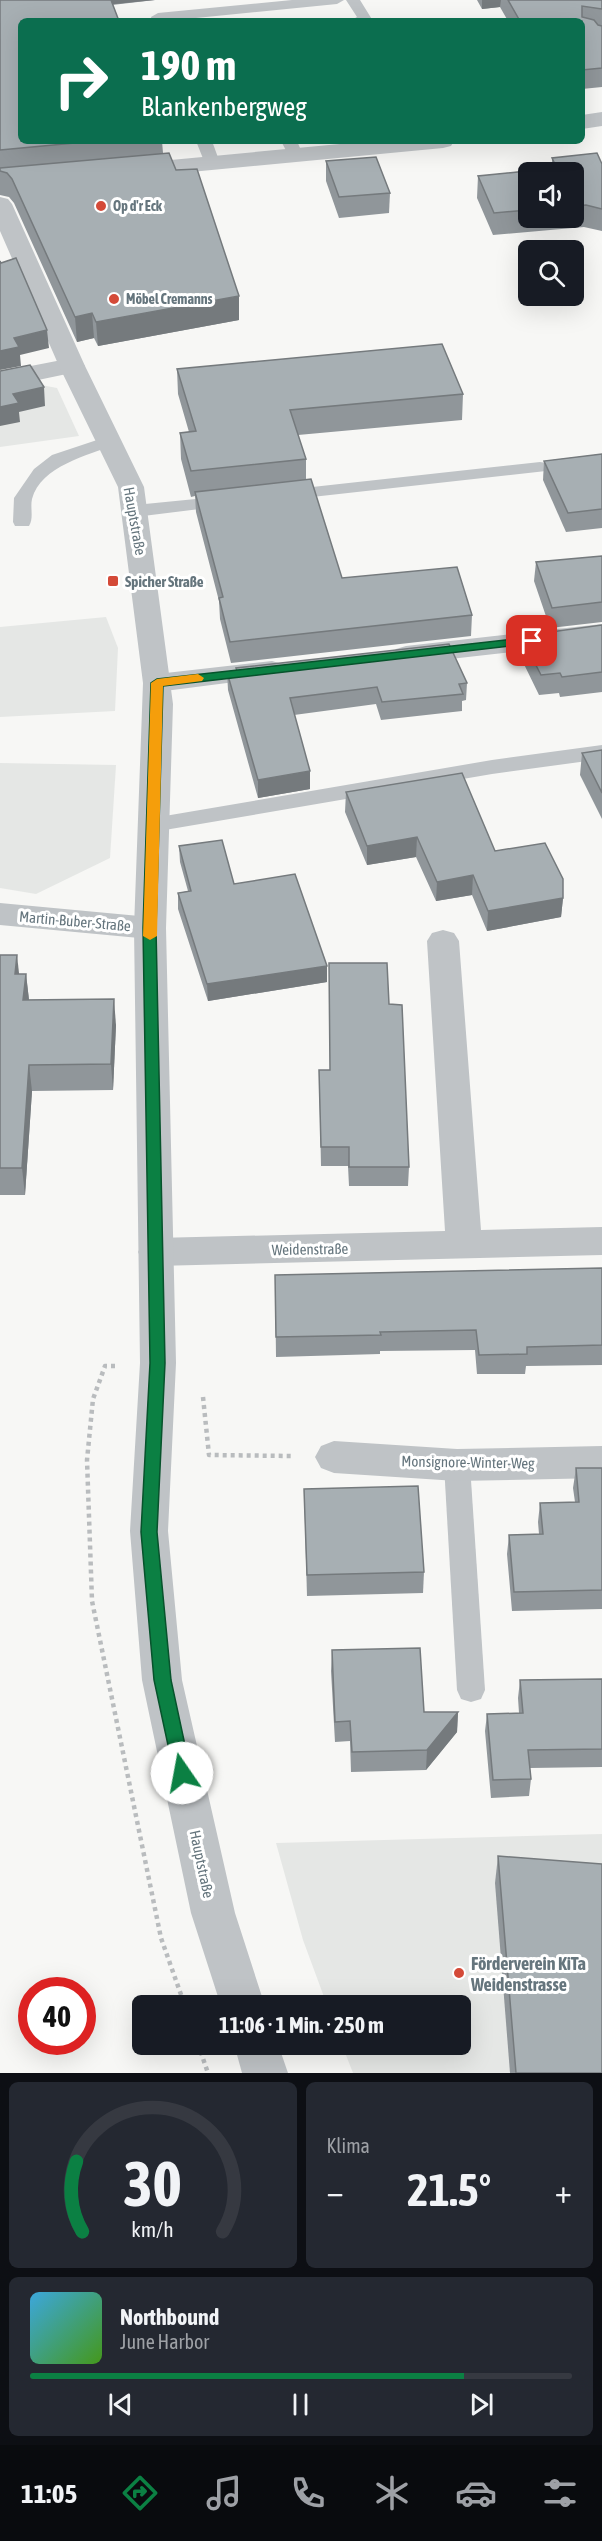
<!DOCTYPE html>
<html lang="de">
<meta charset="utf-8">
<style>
:root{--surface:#171b24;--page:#242831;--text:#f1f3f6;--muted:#9ea1a6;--line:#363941;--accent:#0b8043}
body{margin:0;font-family:"Asap Condensed",sans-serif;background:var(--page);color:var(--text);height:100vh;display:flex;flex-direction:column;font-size:22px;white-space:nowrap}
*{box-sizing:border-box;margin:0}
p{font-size:20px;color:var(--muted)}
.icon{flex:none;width:33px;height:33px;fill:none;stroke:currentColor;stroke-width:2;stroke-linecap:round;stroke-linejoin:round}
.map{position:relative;height:2073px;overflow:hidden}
.sheet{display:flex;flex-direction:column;gap:9px;padding:9px;background:#0d0f14;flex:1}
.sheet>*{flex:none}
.hud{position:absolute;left:18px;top:18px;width:567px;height:126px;border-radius:9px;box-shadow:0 6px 24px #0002;background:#0b6e4f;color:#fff;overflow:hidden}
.fabs{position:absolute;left:518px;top:162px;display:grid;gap:12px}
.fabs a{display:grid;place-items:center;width:66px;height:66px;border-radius:9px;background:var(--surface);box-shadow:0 6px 24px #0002;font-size:30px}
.speed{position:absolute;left:18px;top:1977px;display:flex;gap:12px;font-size:30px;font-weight:700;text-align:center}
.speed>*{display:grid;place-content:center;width:78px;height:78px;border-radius:50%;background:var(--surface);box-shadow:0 6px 24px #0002;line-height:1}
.speed .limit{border:9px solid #d22;background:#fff;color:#111}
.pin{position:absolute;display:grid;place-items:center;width:51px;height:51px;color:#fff;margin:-26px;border-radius:12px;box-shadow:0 3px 9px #0006}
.me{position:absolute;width:66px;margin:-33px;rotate:348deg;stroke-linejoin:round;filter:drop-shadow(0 0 4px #0008)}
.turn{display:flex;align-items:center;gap:21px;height:126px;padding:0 24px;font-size:27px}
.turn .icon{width:78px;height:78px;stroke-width:2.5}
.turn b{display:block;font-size:42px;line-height:51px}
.big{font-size:45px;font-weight:700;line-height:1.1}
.sheet .card{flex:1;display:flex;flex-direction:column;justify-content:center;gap:9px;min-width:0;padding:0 21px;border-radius:9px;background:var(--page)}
.sheet .dial{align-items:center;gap:0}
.dial svg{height:156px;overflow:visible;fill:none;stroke:var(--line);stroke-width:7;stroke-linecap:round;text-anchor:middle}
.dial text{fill:var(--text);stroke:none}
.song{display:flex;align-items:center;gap:18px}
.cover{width:72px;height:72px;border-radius:9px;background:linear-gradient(135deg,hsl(200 70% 55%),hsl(100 70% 35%))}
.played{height:6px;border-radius:3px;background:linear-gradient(90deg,var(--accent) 80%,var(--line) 80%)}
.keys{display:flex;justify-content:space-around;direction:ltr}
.heat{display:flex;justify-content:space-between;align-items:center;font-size:33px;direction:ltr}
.sheet .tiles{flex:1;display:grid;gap:9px;grid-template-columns:1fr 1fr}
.card:last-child{grid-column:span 2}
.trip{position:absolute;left:132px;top:1995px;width:339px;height:60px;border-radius:9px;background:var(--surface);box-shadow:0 6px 24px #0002;font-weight:700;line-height:60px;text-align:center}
.dock{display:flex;height:96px;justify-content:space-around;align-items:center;background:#090b0e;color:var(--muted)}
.dock .icon{width:42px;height:42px}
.dock .current{color:var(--accent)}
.dock b{font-size:27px;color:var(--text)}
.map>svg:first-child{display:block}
.built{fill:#e5e7e5}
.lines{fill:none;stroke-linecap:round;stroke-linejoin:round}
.path{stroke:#b9bcbe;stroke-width:4.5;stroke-dasharray:4 4;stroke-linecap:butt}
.service{fill:#bfc3c6;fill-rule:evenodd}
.minor{fill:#bfc3c6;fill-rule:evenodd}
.tertiary{fill:#bfc3c6;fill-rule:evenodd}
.wall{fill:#90969a;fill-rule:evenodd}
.shaded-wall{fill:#757a7d}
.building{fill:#a7afb3;stroke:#757a7d;stroke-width:1.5}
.route{fill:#0b8043;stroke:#07532c;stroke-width:1.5}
.slow{fill:#f59e0b}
.poi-dot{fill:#d44a38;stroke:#fff;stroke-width:2}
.labels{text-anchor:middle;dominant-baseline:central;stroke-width:6;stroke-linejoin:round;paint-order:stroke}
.far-poi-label{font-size:14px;font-weight:bold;fill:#65757d;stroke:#fff;text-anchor:start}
.street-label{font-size:15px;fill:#65757d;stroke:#fff}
.poi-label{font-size:15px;font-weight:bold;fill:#65757d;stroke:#fff;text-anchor:start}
.near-poi-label{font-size:18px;font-weight:bold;fill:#65757d;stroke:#fff;text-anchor:start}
</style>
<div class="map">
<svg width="602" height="2073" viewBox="0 0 602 2073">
<rect width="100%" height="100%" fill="#f7f7f5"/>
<g class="built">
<polygon points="36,384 57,388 79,436 0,447 0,392"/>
<polygon points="106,617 118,648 115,711 0,717 0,627"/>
<polygon points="0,763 116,765 110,858 36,894 0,888"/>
<polygon points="602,1834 602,2073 353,2073 342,2045 460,2044 460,2006 327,2005 303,1940 276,1843"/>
</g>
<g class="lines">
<g class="path">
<polyline points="115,1366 105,1366 93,1399 87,1460 92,1601 161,1938 185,2006"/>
<polyline points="203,1397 209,1455 293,1456"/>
<polyline points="198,2044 208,2073"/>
</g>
<g class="service">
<polygon points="292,0 344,0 337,4 166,21 152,21 151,17 158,13"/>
<polygon points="346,0 360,0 373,21 350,21 357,17"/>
<polygon points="196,141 212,141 220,163 218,166 206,166"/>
<polygon points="281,141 297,141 303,155 300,158 290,158"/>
<path d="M 109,436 L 115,437 L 118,441 L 115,445 C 88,455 41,466 32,499 C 30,508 34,518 29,526 L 15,526 L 13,522 L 14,498 L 34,469 L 52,455 Z"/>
<polygon points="540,462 546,463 549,467 546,471 285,500 279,499 276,495 279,491 285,490"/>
<polygon points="226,496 232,497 235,501 232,505 135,517 129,515 126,511 129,507 135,505"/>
<polygon points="602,745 602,759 492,774 153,832 146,830 143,825 146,820 153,818 492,760"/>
<polygon points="457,1454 466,1457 470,1465 485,1690 481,1699 471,1702 461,1699 457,1690 444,1465 448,1457"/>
</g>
<g class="minor">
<polygon points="72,358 81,361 85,366 81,371 0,388 0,372"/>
<polygon points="602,624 602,642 406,664 396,661 392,655 396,649 406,646"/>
<polygon points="272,661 282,664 286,670 282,676 157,692 147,689 143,683 147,677 157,674"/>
<polygon points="0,903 150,917 161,920 166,928 161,936 150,939 0,925"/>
<polygon points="443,930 454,933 459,941 481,1230 602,1227 602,1255 156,1266 143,1262 138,1252 143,1242 156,1238 445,1231 427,941 432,933"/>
<polygon points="334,1441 457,1449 602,1446 602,1478 457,1481 334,1473 321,1468 315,1457 321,1446"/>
</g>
<g class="tertiary">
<polygon points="602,112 602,126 582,129 582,115"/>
<polygon points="372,141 454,141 451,146 443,148 128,178 120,176 117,171 120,166 128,164"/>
<polygon points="0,197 8,199 12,204 85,366 144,487 173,704 166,928 176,1363 168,1531 182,1680 235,1913 265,2006 221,2006 191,1913 142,1680 130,1531 140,1363 134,928 143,683 118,487 59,366 0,231"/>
<polygon points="234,2044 278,2044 288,2073 242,2073"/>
</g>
</g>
<g class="wall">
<polygon points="0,0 155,0 112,5 21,141 162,141 163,153 176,170 239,320 98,346 94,338 77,342 14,203 9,197 0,195"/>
<polygon points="477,0 602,0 602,87 582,89 582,21 508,21 500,7 482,9"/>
<path d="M 552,158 L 602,164 L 602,231 L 584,227 L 493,235 L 477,198 L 478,176 L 552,168 ZM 528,172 L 573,172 L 573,218 L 528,218 Z"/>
<polygon points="326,161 390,193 389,213 339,218 326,181"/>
<polygon points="177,369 463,394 462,420 298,435 306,459 306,479 342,578 472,615 471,636 231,663 220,619 219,601 196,512 195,496 191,497 181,459 180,433 189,432 178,394"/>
<polygon points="602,454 602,528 566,532 543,480 544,461"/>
<polygon points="602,556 602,622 550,628 534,581 536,562"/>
<polygon points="602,625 602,692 560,697 559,693 539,695 520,656 521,636"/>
<polygon points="236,668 467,683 466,700 462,701 462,711 381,720 376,704 294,715 310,771 310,789 258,798 228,690 227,672 236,671"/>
<polygon points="602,750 602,819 580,775 582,753"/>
<polygon points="346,792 495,851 563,898 561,917 487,931 472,895 436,901 416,857 367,865 345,812"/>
<polygon points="179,846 234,884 327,966 327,982 208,1001 178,909 178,893 188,891 180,862"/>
<polygon points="0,955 19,974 26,974 29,1000 116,1025 113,1090 32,1091 25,1195 0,1195"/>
<polygon points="389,1004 409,1167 408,1186 349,1186 348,1166 321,1166 319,1070 330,1070"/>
<polygon points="602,1268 602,1365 526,1366 525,1374 477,1374 475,1350 380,1351 380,1354 276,1357 275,1275"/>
<polygon points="576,1468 602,1468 602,1609 512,1611 507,1554 509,1535 539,1534 538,1522 540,1503 575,1502 573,1488"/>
<polygon points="304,1489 424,1572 423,1593 307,1596"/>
<polygon points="332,1650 424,1712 458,1712 457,1732 426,1770 351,1772 350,1741 335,1742 331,1671"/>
<polygon points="602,1679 602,1767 530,1768 531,1779 529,1796 491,1798 485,1731 487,1714 519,1713 518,1698 520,1680"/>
<polygon points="498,1856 602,2073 510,2073 495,1883"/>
</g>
<g class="shaded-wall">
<polygon points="105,0 155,0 105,5"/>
<polygon points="482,0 501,0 500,7 482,9"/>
<polygon points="239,296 239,320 98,346 96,322"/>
<polygon points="92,313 94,338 77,342 75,317"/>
<polygon points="47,330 49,348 20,355 21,366 0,370 0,351 14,338"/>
<polygon points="44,387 45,406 19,412 20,422 0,426 0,407 13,394"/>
<polygon points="310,771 310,789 258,798 258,780"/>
<polygon points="417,837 416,857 367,865 367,846"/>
<polygon points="473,875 472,895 436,901 437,882"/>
<polygon points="563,898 561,917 487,931 488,911"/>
<polygon points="17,955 20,982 15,974"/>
<polygon points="327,966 327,982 208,1001 207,984"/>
<polygon points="26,974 29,1000 23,1000"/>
<polygon points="114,999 116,1025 113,1090 111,1064"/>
<polygon points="29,1065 32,1091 25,1195 22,1168"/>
<polygon points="458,1712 457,1732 426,1770 427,1750"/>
</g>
<g class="building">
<polygon points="0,0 111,0 119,21 21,21 21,141 96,141 0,150"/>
<polygon points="508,0 602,0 602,9 582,6 582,17 594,20 598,25 602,26 602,68 582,70 582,21 520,21"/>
<polygon points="169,153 176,170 197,169 239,296 96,322 92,313 75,317 12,179 7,173 0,171 0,168"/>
<polygon points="597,153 602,164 602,209 586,205 573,206 573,172 528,172 528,210 494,213 478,176 557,168 552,158"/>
<polygon points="376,157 390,193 339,197 326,161"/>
<polygon points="16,258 47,330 14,338 19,347 0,351 0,261 1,263"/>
<polygon points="442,344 463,394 290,410 306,459 191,471 180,433 196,431 177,369"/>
<polygon points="30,365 44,387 13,394 19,403 0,407 0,371"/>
<polygon points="602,454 602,509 568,513 544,461"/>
<polygon points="311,479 342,578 457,567 472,615 230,642 219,598 223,597 195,492"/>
<polygon points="602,556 602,602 552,608 536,562"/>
<polygon points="602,625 602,672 562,677 560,673 541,675 521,636"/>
<polygon points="449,644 467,683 459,684 463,694 382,702 377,687 290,698 310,771 258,780 227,672 237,671 236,668"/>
<polygon points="602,750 602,793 582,753"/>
<polygon points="462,773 495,851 545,843 563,879 563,898 488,911 473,875 437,882 417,837 367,846 346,792"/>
<polygon points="222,840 234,884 295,874 327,966 207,984 178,893 191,891 179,846"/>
<polygon points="0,955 17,955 15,974 26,974 23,1000 114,999 111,1064 29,1065 22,1168 0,1168"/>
<polygon points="329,963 387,963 389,1004 402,1005 409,1167 349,1167 349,1147 321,1147 319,1070 330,1070"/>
<polygon points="602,1268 602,1345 527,1347 527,1354 479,1355 476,1330 380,1332 381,1335 276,1337 275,1275"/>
<polygon points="576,1468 602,1468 602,1590 514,1592 509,1535 543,1534 540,1503 579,1502"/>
<polygon points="418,1486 424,1572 307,1575 304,1489"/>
<polygon points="420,1648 424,1712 458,1712 427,1750 352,1752 350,1721 335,1722 332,1650"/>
<polygon points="602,1679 602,1749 528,1750 531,1779 493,1780 487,1714 523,1713 520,1680"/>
<polygon points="498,1856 602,1864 602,2073 516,2073"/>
</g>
<polygon class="route" points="532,637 538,641 536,643 163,686 156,928 165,1363 157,1532 171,1680 191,1773 188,1779 182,1781 176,1779 174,1773 154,1680 141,1532 150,1363 143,928 151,683 157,679"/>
<polygon class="slow" points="198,674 204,678 202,681 163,686 157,936 150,940 143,936 151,683 157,679"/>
<g class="poi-dot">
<circle cx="101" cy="206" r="6"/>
<circle cx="114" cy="299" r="6"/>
<rect x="107" y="575" width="12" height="12" rx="3"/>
<circle cx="459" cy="1973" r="6"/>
</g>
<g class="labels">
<g class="far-poi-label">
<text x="113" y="206">Op d'r Eck</text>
<text x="126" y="299">Möbel Cremanns</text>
</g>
<g class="street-label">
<text transform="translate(135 521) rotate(80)">Hauptstraße</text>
<text transform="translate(75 921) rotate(5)">Martin-Buber-Straße</text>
<text transform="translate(310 1249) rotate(-1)">Weidenstraße</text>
<text transform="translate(468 1462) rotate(1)">Monsignore-Winter-Weg</text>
<text transform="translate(202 1864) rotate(78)">Hauptstraße</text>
</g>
<g class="poi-label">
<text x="125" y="581">Spicher Straße</text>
</g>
<g class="near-poi-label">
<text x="471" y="1963">Förderverein KiTa<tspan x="471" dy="21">Weidenstrasse</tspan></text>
</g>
</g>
</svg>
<div class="fabs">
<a><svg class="icon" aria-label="sound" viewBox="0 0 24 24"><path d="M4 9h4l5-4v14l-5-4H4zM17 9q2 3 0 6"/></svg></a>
<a><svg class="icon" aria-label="search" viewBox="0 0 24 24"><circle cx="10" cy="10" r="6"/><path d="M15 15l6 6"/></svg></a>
</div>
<div class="speed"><div class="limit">40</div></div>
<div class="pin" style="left:532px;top:641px;background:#d93025"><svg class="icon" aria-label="arrive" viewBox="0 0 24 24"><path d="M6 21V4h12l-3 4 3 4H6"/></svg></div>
<svg class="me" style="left:182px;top:1773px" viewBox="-20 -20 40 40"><circle r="19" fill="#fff"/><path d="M0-13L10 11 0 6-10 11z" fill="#0b8043"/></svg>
<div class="trip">11:06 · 1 Min. · 250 m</div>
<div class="hud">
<div class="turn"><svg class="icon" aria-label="right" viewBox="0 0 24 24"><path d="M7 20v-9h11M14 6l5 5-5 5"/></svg><div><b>190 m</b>Blankenbergweg</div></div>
</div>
</div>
<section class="sheet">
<div class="tiles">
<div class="card dial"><svg viewBox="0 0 100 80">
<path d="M14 69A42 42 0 1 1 86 69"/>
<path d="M14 69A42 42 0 0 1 11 33" stroke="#0b8043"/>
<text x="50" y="56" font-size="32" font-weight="700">30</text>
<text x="50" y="72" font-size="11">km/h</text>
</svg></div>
<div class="card"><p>Klima</p>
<div class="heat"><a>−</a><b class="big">21.5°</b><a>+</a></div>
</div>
<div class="card">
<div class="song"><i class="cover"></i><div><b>Northbound</b><p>June Harbor</p></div></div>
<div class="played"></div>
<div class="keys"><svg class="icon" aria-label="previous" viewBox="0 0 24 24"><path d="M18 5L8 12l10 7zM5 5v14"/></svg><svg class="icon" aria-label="pause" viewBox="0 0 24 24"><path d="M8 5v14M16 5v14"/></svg><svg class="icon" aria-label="next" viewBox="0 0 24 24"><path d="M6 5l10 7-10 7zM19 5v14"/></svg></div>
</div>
</div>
</section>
<nav class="dock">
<b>11:05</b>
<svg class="icon current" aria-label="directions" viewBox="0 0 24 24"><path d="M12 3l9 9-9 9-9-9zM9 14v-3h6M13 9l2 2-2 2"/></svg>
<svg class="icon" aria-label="music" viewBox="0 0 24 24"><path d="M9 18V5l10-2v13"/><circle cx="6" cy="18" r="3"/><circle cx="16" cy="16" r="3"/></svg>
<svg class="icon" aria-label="phone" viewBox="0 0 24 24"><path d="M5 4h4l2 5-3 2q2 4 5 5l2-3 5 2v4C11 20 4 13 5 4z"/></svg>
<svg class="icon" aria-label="climate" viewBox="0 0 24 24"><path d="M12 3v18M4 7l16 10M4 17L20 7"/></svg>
<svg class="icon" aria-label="car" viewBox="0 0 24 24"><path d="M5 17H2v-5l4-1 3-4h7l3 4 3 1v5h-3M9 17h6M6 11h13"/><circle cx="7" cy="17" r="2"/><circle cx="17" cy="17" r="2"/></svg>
<svg class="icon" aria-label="filters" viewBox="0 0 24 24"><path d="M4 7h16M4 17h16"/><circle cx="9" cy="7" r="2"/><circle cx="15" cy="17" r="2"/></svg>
</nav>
